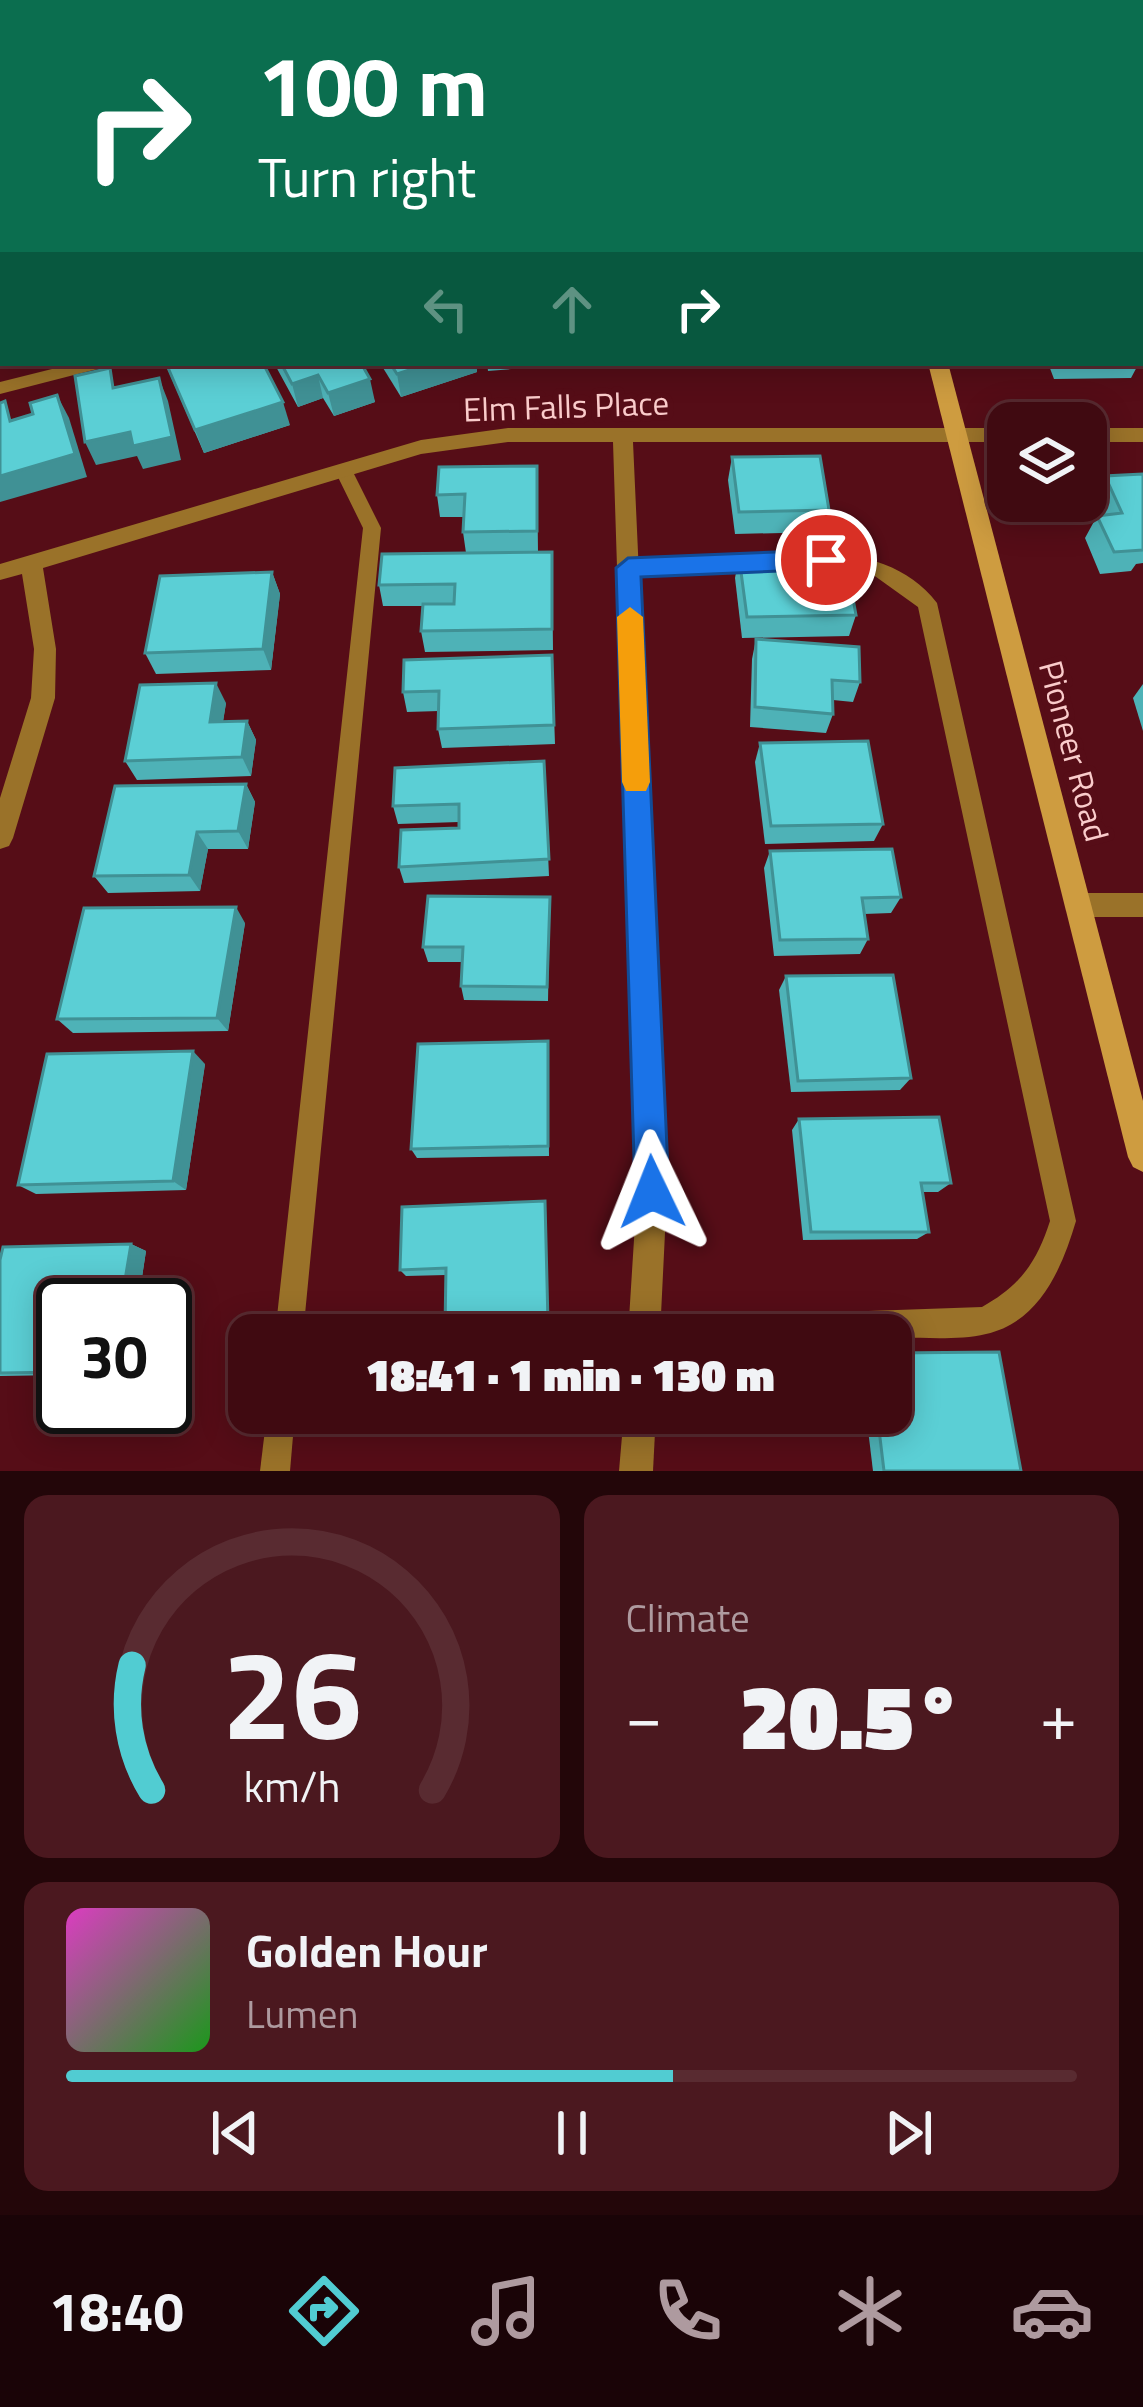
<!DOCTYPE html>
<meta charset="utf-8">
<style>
:root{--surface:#400a11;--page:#4b181f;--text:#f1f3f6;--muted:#ae9a9f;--line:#592b31;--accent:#51ccd2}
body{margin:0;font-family:"Titillium Web",sans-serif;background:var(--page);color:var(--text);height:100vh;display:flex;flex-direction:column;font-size:45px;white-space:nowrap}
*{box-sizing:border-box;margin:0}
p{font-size:39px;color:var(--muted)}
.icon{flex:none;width:66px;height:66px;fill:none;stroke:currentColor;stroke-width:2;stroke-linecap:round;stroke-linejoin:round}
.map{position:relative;height:1471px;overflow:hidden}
.details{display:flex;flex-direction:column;gap:24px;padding:24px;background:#230609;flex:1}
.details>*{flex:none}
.top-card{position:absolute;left:0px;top:0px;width:1143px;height:366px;box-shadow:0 6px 30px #0003,0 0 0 3px var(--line);background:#0b6e4f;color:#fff;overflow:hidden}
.fabs{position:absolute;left:987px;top:402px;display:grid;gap:24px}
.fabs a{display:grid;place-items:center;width:120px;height:120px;border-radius:24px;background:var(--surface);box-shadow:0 6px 30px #0003,0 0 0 3px var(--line);font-size:60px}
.speed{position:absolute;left:36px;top:1278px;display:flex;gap:24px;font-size:60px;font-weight:700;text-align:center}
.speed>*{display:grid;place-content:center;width:156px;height:156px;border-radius:50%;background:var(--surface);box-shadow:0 6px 30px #0003,0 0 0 3px var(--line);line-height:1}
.speed .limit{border:6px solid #111;border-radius:18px;background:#fff;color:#111}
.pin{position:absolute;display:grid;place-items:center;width:102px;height:102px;color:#fff;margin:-51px;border:6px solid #fff;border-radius:50%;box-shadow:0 3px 12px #0007}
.me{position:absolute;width:132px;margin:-66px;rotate:358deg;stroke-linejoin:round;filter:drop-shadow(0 0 9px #0008)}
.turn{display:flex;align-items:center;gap:42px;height:252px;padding:0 60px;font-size:54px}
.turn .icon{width:156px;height:156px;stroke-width:2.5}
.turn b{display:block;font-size:84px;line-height:102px}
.lanes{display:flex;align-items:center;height:114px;padding:0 60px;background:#0003;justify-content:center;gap:60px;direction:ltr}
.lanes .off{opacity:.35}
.big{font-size:90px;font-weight:800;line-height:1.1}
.details .card{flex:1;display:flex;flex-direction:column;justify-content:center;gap:18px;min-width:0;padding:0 42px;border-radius:24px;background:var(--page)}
.details .dial{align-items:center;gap:0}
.dial svg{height:312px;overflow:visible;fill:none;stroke:var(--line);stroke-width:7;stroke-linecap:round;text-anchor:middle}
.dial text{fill:var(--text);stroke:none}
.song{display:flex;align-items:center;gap:36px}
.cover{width:144px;height:144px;border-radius:18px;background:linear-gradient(135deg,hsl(310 70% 55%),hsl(120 70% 35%))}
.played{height:12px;border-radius:6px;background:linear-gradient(90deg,var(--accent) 60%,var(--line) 60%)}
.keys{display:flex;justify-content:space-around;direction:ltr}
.heat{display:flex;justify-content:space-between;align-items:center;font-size:66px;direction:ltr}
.details .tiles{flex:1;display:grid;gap:24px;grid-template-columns:1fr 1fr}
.card:last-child{grid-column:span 2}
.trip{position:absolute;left:228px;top:1314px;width:684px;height:120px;border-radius:24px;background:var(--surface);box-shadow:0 6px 30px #0003,0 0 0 3px var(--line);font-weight:800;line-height:120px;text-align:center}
.menu{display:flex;height:192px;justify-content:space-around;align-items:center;background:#1a0407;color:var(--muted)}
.menu .icon{width:84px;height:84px}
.menu .selected{color:var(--accent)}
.menu b{font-size:54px;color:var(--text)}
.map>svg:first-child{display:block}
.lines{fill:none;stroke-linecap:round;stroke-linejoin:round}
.service{fill:#9a7229;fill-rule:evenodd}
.minor{fill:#9a7229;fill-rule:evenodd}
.secondary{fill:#ce9c40;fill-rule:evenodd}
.wall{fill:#4eb2b7}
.shaded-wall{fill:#409195}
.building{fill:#5bcfd5;stroke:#409195;stroke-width:3}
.route{fill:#1a73e8;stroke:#114b97;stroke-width:3}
.slow{fill:#f59e0b}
.labels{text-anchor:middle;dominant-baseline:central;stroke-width:12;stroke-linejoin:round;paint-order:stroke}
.street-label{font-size:33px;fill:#facccb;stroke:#560d17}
</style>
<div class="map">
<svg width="1143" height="1471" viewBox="0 0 1143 1471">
<rect width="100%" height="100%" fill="#560d17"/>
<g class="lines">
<g class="service">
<polygon points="137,0 149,0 150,3 138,3"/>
<polygon points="601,0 657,0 660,3 600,3"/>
<polygon points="1143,292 1143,306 1140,305 1140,293"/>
<polygon points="76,363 107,363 105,367 0,394 0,382"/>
<polygon points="344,464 350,466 381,528 303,1335 275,1335 363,528 335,471"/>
<path d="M 820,553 C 864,554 909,566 937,603 L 1076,1221 C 1062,1268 1040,1322 986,1334 C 957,1341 921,1337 891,1338 L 891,1335 L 631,1335 L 634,1323 L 644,1319 L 982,1307 C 1020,1286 1037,1262 1050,1221 L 918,607 L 872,574 L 813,565 L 811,560 L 813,555 Z"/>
<polygon points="765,555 775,562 765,569 628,575 618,568 628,561"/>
<polygon points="267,1413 295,1413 290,1471 260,1471"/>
</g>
<g class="minor">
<rect x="599" y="0" width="14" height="3"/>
<polygon points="508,428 1008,428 1008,442 633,442 667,1192 660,1335 628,1335 637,1192 613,442 508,442 421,454 43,568 56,649 55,698 13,838 9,846 0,849 0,798 31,698 34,649 22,574 0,580 0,564 421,440"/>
<rect x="1086" y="428" width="57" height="14"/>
<polygon points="1081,893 1143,893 1143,917 1081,917 1072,914 1068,905 1072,896"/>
<polygon points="624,1413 656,1413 653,1471 619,1471"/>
</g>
<g class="secondary">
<polygon points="839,0 853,0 854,3 840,3"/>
<polygon points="928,363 948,363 1143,1101 1143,1172 1133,1167 1128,1157"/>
</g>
</g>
<g class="wall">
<polygon points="1140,54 1143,55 1143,143 1140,143"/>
<polygon points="165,363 290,425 204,453"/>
<polygon points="274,363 361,363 375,402 334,416 323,398 298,407"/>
<polygon points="380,363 476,363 477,372 401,397"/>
<polygon points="487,363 573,363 573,364 488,371"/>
<polygon points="597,363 665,363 665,368 597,369"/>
<polygon points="702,363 772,363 772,365 702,366"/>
<polygon points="791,363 858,363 857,366 791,367"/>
<polygon points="1048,363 1139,363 1131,378 1054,379"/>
<polygon points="732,457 829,510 823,532 735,534 728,480"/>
<polygon points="537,466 538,552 552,552 553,650 425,652 421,631 422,606 383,606 379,585 466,553 463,532 464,517 440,517 437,495"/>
<polygon points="1143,474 1143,563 1136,564 1131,571 1100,574 1085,538 1097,516 1100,515 1093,499 1105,476"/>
<polygon points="739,557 856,615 849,636 742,638 735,578"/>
<polygon points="272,572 280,594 271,670 156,674 145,653"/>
<polygon points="756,639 860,682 853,702 833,700 833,714 826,733 750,727 752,659"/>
<polygon points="552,655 555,744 442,748 438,729 439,711 407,712 403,692"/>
<polygon points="1143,684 1143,731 1133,698"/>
<polygon points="226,703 223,721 247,721 256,740 251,776 137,780 125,761"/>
<polygon points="760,743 883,824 874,841 765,844 755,762"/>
<polygon points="544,761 549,876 404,883 399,867 459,828 459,822 398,824 393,806"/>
<polygon points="246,784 255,802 248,849 208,849 200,891 108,893 94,876"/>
<polygon points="770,851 901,897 891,913 864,914 868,939 860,954 774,956 764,868"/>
<polygon points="550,897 548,1001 464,1000 461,986 462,962 428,962 423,947"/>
<polygon points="245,923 228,1031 73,1033 57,1019"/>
<polygon points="786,976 911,1078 900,1090 791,1092 779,990"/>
<polygon points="548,1041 549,1156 417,1158 411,1149"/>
<polygon points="205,1064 186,1190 36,1194 18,1185"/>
<polygon points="799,1119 951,1183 938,1192 922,1192 929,1232 917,1239 803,1240 792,1130"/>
<polygon points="546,1210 548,1327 449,1332 445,1328 446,1275 406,1276 400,1270"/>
<polygon points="131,1244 146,1251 139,1297 158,1302 157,1305 63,1305 63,1375 0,1376 0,1260"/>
<polygon points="866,1413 891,1413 1021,1471 873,1471"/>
</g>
<g class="shaded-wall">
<polygon points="419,0 467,0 467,3 420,3"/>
<polygon points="3,82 3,105 0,100 0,83"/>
<polygon points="3,169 3,195 0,196 0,170"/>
<polygon points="3,312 3,338 0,339 0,313"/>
<polygon points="431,363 476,363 477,372 401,397 397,374"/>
<polygon points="318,375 323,398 298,407 292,384"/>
<polygon points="159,378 168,401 181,460 143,469 137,456 96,465 85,442"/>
<polygon points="370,379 375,402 334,416 328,393"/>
<polygon points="57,395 69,418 87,477 0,502 0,476"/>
<polygon points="283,402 290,425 204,453 195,430"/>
<polygon points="272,572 280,594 271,670 263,649"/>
<polygon points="216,683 226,703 220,741 210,722"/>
<polygon points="247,721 256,740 251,776 242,757"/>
<polygon points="246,784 255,802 248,849 238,831"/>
<polygon points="197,832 208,849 200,891 189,875"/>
<polygon points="236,907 245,923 228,1031 217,1018"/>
<polygon points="193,1051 205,1064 186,1190 173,1181"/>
<polygon points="131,1244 146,1251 138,1303 122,1298"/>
<polygon points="143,1297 158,1302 157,1305 142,1305"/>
</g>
<g class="building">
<polygon points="218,0 226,0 227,3 203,3"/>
<polygon points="262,0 319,0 320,3 263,3"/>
<polygon points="336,0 384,0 372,3 338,3"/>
<rect x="684" y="0" width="39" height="3"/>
<polygon points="3,43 3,82 0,83 0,44"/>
<polygon points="1140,54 1143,55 1143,119 1140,119"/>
<polygon points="0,134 2,134 3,138 3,169 0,170"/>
<polygon points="0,270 3,284 3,312 0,313"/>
<polygon points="166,363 263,363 283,402 195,430"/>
<polygon points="281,363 361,363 370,379 328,393 318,375 292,384"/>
<polygon points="390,363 431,363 397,374"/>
<polygon points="110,368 113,388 159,378 172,437 133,446 130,432 85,442 75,376"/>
<polygon points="57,395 75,454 0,476 0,403 5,401 10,421 33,414 30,403"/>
<polygon points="820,456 829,510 739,512 732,457"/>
<polygon points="537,466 537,531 463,532 465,494 437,495 439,467"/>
<polygon points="1143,474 1143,550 1114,552 1097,516 1122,513 1105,476"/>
<polygon points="552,552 552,629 421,631 423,604 454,604 455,584 379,585 382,554"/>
<polygon points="845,555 856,615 747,617 739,557"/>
<polygon points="272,572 263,649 145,653 160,576"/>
<polygon points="756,639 859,647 860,682 832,680 833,714 755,707"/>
<polygon points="552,655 554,725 438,729 439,691 403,692 404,660"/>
<polygon points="216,683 210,722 247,721 242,757 125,761 140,685"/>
<polygon points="868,741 883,824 771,826 760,743"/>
<polygon points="544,761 549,859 399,867 401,830 459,828 459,804 393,806 395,768"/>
<polygon points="246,784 238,831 197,832 189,875 94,876 115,786"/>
<polygon points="892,849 901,897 862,898 868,939 780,940 770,851"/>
<polygon points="428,896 550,897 547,987 461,986 463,947 423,947"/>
<polygon points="236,907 217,1018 57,1019 84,908"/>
<polygon points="893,975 911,1078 798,1081 786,976"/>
<polygon points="548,1041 548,1146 411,1149 418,1044"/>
<polygon points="193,1051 173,1181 18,1185 47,1054"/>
<polygon points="939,1117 951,1183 921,1183 929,1232 811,1232 799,1119"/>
<polygon points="545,1201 548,1323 445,1328 446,1268 400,1270 402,1207"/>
<polygon points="131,1244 122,1298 143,1297 142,1305 63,1305 63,1372 0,1373 0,1260 3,1247"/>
<polygon points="999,1352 1021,1471 884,1471 877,1413 891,1413 891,1353"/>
</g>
<polygon class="route" points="826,550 838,560 826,569 641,577 669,1192 664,1205 652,1210 640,1205 635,1192 616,568 628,558"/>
<polygon class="slow" points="630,607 643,617 650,782 646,791 626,791 622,782 617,617"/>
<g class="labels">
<g class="street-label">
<text transform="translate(566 406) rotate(-2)">Elm Falls Place</text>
<text transform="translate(1074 751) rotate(75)">Pioneer Road</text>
</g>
</g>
</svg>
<div class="fabs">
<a><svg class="icon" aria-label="layers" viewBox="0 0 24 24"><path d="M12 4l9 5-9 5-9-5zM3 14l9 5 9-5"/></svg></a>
</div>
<div class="speed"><div class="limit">30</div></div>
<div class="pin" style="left:826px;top:560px;background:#d93025"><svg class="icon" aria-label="arrive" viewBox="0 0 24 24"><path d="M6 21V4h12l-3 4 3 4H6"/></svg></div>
<svg class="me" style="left:652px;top:1192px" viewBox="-20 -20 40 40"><path d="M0-17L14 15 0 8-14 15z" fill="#1a73e8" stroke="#fff" stroke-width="4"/></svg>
<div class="trip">18:41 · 1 min · 130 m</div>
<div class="top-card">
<div class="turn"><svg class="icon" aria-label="right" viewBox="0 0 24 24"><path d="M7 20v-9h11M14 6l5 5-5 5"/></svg><div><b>100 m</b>Turn right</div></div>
<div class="lanes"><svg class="icon off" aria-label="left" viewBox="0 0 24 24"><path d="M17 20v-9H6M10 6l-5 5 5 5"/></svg><svg class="icon off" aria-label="ahead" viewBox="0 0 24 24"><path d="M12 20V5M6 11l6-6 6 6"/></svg><svg class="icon" aria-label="right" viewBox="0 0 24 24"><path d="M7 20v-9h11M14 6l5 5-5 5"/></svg></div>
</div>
</div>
<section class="details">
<div class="tiles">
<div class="card dial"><svg viewBox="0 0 100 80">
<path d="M14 69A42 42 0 1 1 86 69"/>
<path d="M14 69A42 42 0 0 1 9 37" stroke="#51ccd2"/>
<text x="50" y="56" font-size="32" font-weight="700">26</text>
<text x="50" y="72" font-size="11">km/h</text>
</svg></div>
<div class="card"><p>Climate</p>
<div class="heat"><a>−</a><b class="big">20.5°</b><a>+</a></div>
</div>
<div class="card">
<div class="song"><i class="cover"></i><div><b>Golden Hour</b><p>Lumen</p></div></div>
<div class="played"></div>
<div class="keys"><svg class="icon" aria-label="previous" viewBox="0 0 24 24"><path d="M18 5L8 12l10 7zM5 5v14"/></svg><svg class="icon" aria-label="pause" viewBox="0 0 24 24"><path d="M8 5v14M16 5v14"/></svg><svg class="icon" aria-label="next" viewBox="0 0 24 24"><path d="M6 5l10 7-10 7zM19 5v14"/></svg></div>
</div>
</div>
</section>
<nav class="menu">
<b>18:40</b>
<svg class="icon selected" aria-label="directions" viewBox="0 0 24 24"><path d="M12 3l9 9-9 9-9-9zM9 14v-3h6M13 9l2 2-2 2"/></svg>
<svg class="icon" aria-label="music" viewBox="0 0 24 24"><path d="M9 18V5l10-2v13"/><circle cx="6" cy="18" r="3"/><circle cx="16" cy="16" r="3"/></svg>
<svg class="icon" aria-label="phone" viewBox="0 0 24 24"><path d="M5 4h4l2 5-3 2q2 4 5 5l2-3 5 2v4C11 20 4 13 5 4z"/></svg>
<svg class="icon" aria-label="climate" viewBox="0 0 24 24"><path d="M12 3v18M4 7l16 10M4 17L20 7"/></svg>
<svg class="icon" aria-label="car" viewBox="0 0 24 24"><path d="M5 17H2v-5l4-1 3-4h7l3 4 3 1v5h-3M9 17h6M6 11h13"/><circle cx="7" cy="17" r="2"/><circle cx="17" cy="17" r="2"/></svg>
</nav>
